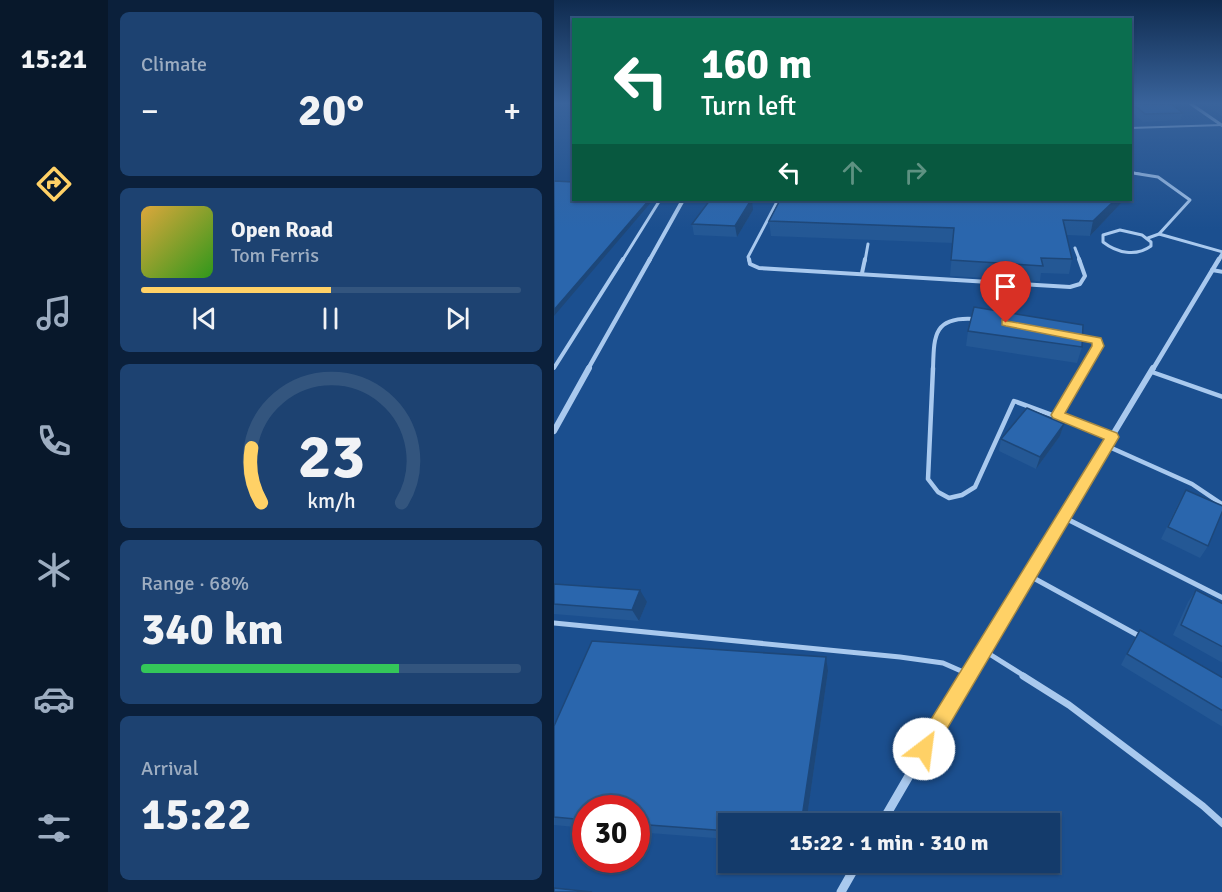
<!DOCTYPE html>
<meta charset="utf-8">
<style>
:root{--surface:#143b6b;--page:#1d4271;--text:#f1f3f6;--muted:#9dadc1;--line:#33557e;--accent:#ffd166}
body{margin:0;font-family:Signika,sans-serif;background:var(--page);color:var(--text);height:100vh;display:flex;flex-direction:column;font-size:22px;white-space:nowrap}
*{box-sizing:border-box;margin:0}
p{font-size:20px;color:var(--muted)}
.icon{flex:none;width:33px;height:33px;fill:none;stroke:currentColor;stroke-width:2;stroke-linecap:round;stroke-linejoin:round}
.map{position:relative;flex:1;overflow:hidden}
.panel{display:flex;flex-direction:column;gap:12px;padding:12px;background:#0b203b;width:446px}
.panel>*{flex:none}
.banner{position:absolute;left:18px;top:18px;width:560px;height:183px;border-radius:0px;box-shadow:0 2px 4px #0004,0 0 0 2px var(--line);background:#0b6e4f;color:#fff;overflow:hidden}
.speed{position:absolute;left:18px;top:795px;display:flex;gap:12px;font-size:30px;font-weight:700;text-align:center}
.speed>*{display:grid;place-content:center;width:78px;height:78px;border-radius:50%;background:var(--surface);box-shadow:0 2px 4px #0004,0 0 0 2px var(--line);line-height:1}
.speed .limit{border:9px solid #d22;background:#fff;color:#111}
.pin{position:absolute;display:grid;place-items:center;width:51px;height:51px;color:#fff;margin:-62px -26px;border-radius:50% 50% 50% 0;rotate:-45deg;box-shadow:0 0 6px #0007}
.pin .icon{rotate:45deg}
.me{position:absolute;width:66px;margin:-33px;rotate:30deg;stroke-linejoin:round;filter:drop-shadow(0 0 4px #0008)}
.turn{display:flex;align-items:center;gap:21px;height:126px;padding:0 30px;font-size:27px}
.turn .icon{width:78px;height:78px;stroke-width:2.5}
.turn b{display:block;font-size:42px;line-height:51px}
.lanes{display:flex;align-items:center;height:57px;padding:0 30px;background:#0003;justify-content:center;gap:30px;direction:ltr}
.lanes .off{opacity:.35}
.big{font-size:45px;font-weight:700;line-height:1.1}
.panel .tile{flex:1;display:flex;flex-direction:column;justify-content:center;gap:9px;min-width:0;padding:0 21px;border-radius:9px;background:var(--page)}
.panel .dial{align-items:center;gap:0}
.dial svg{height:156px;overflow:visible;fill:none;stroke:var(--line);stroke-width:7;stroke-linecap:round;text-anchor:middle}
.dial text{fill:var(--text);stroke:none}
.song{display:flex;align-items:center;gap:18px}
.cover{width:72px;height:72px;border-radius:9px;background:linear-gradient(135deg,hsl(40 70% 55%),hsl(110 70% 35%))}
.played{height:6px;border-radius:3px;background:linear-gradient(90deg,var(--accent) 50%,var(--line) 50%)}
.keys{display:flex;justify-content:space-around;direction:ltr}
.heat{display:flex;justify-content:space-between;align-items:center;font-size:33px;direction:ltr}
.charge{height:9px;border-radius:4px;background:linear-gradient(90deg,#34c759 68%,var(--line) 0)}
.trip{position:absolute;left:164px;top:813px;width:342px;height:60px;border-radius:0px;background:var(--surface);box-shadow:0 2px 4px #0004,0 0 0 2px var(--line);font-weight:700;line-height:60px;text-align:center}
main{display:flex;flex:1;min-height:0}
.tabs{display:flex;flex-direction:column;width:108px;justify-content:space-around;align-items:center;background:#08182b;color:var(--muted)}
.tabs .icon{width:42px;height:42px}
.tabs .current{color:var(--accent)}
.tabs b{font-size:27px;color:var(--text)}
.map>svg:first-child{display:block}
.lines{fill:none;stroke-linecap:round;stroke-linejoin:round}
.lane-far5{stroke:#a9c9ee;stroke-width:2}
.lane-far4{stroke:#a9c9ee;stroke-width:3}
.lane-far3{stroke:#a9c9ee;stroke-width:4}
.lane-far2{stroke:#a9c9ee;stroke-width:4.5}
.lane-far1{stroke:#a9c9ee;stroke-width:5}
.lane{stroke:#a9c9ee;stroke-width:7}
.street-far5{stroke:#a9c9ee;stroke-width:3}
.street-far4{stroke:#a9c9ee;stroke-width:4}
.street-far3{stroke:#a9c9ee;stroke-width:4.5}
.street-far2{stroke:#a9c9ee;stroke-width:6}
.street-far1{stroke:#a9c9ee;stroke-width:8}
.street{stroke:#a9c9ee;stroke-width:9}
.wall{fill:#245895}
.shaded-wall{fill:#1d4779}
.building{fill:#2a66ad;stroke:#1d4779;stroke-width:1.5}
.route{fill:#ffd166;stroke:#a68842;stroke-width:1.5}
</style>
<main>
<nav class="tabs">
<b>15:21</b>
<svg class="icon current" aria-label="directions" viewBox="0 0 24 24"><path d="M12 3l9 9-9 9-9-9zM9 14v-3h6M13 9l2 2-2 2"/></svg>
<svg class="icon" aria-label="music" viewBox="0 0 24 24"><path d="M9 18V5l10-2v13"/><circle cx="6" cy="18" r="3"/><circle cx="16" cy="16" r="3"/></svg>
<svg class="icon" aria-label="phone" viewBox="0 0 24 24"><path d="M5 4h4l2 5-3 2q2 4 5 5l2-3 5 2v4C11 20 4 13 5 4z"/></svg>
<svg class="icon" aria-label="climate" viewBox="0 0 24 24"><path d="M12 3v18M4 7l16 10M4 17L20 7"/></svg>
<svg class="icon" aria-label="car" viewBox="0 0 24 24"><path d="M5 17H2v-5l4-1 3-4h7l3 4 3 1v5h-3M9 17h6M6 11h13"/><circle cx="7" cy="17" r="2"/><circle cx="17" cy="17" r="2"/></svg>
<svg class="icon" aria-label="filters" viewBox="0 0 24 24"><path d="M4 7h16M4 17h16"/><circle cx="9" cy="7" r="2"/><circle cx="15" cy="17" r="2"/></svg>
</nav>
<section class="panel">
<div class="tile"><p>Climate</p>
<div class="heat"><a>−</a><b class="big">20°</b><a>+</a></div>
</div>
<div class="tile">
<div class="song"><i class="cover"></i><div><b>Open Road</b><p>Tom Ferris</p></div></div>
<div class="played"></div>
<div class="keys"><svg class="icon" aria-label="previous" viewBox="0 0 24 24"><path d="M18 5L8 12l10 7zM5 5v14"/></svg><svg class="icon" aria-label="pause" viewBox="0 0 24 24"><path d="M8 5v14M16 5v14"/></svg><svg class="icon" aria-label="next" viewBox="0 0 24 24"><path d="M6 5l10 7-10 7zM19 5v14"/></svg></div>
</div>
<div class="tile dial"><svg viewBox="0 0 100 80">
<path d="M14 69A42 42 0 1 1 86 69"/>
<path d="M14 69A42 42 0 0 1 9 41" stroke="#ffd166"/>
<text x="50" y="56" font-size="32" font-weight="700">23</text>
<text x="50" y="72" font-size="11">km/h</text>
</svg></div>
<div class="tile"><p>Range · 68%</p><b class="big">340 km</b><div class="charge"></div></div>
<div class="tile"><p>Arrival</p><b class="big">15:22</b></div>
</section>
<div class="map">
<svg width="669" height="892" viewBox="0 0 669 892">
<rect width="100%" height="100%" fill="#1b4f8f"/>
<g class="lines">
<g class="lane-far5">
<polyline points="576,128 668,125"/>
<polyline points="576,172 587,174"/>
</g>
<g class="lane-far4">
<polyline points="579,173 604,177 636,200 605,234 594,238"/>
<path d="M 566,230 L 588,235 L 597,242 L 597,246 C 582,257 563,253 549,242 L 549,235 Z"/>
<polyline points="605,234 669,252"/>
<polyline points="521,248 526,261"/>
<polyline points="68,261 106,200"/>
<polyline points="195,261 194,257 224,200"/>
<polyline points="311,261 314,244"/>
</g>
<g class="lane-far3">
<polyline points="195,259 196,264 205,268 516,287 526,284 531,276 525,259"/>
<polyline points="658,270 669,272"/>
<polyline points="308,273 311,259"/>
<polyline points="524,335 543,341 544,346 530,369"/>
<polyline points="0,368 69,259"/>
<path d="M 379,369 C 380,336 379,316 421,319"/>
</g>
<g class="lane-far2">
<polyline points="379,368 374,479 384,492 395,498 408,495 421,487 460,401 558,437"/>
<polyline points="598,372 669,397"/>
<polyline points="503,415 531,368"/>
<polyline points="553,446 638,484 669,505"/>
</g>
<g class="lane-far1">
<polyline points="509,517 669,598"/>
<polyline points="474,575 587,637"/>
<polyline points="0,623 346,657 389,663 414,674"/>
<polyline points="429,650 472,677"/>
</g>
<polyline class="lane" points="469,676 515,705 649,806 669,824"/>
<polyline class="street-far5" points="637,104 669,126"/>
<g class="street-far4">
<polyline points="95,261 129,200"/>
<polyline points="664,261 669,253"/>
</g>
<g class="street-far3">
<polyline points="34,369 96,259"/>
<polyline points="599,369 665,259"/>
</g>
<g class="street-far2">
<polyline points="0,431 35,368"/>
<polyline points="516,506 599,368"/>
</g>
<polyline class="street-far1" points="412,677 517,504"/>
<g class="street">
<polyline points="327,824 413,676"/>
<polyline points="287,892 304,862"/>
</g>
</g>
<g class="wall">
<polygon points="576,104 617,104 629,113 626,120 589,122 576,111"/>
<polygon points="653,104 669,104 669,117 652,106"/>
<polygon points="570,200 536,236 513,235 518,259 515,274 487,273 486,281 396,276 399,243 217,236 215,221"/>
<polygon points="199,210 183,237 140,235 138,224"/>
<polygon points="414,331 528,347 523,363 412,346"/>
<polygon points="510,424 506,436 482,469 445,451 447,439"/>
<polygon points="632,490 654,546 646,558 607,539 625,502"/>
<polygon points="0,584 93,602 85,621 0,614"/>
<polygon points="642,590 669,604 669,663 619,635 634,602"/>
<polygon points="586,630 669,678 669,727 567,665 579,641"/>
<polygon points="274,671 252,824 174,824 174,839 82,832 82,808 32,808 32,828 0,825 0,726"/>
</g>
<g class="shaded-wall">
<polygon points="95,200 99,200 0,316 0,310"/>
<polygon points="198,200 199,210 183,237 181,226"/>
<polygon points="561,200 570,200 536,236 539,221"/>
<polygon points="510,424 506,436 482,469 486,457"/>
<polygon points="86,590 93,602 85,621 78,610"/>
<polygon points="272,657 274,671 252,824 247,824"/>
</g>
<g class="building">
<polygon points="579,104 617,104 629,113 591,114"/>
<polygon points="0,181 20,182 20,200 95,200 0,310"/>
<polygon points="156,200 197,200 181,226 138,224"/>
<polygon points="226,200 561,200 539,221 509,220 518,259 487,258 489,266 397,260 400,228 215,221"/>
<polygon points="420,307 529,325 528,347 414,331"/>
<polygon points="473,408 510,424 486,457 447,439"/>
<polygon points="632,490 669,506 669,510 654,546 614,527"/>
<polygon points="0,584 86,590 78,610 0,604"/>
<polygon points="642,590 669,604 669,647 627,625"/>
<polygon points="586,630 669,678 669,711 573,654"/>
<polygon points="38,641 272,657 247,824 174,824 174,831 82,824 82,808 32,808 32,820 0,817 0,726"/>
<polygon points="0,888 38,892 0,892"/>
</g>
<linearGradient id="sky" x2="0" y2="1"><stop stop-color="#0f2b4f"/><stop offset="0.45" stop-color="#39639b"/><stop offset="1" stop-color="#39639b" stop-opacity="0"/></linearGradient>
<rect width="669" height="229" fill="url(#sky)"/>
<polygon class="route" points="448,320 547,338 550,346 511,413 563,433 565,437 377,756 370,759 363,756 360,749 363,742 550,439 499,418 497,415 538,346 538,343 452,326 448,325"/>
</svg>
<div class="speed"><div class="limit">30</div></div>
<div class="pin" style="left:452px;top:323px;background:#d93025"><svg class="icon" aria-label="arrive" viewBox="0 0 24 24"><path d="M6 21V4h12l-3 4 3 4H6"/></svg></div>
<svg class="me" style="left:370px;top:749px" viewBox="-20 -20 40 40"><circle r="19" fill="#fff"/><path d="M0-13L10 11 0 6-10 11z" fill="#ffd166"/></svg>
<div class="trip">15:22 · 1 min · 310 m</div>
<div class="banner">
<div class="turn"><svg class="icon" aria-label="left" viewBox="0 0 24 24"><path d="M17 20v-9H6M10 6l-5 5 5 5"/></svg><div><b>160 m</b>Turn left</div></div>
<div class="lanes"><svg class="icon" aria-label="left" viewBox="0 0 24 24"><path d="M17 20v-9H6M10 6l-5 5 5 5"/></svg><svg class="icon off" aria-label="ahead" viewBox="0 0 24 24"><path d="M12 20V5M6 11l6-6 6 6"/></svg><svg class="icon off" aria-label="right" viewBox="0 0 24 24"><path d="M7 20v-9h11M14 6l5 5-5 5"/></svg></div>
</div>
</div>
</main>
